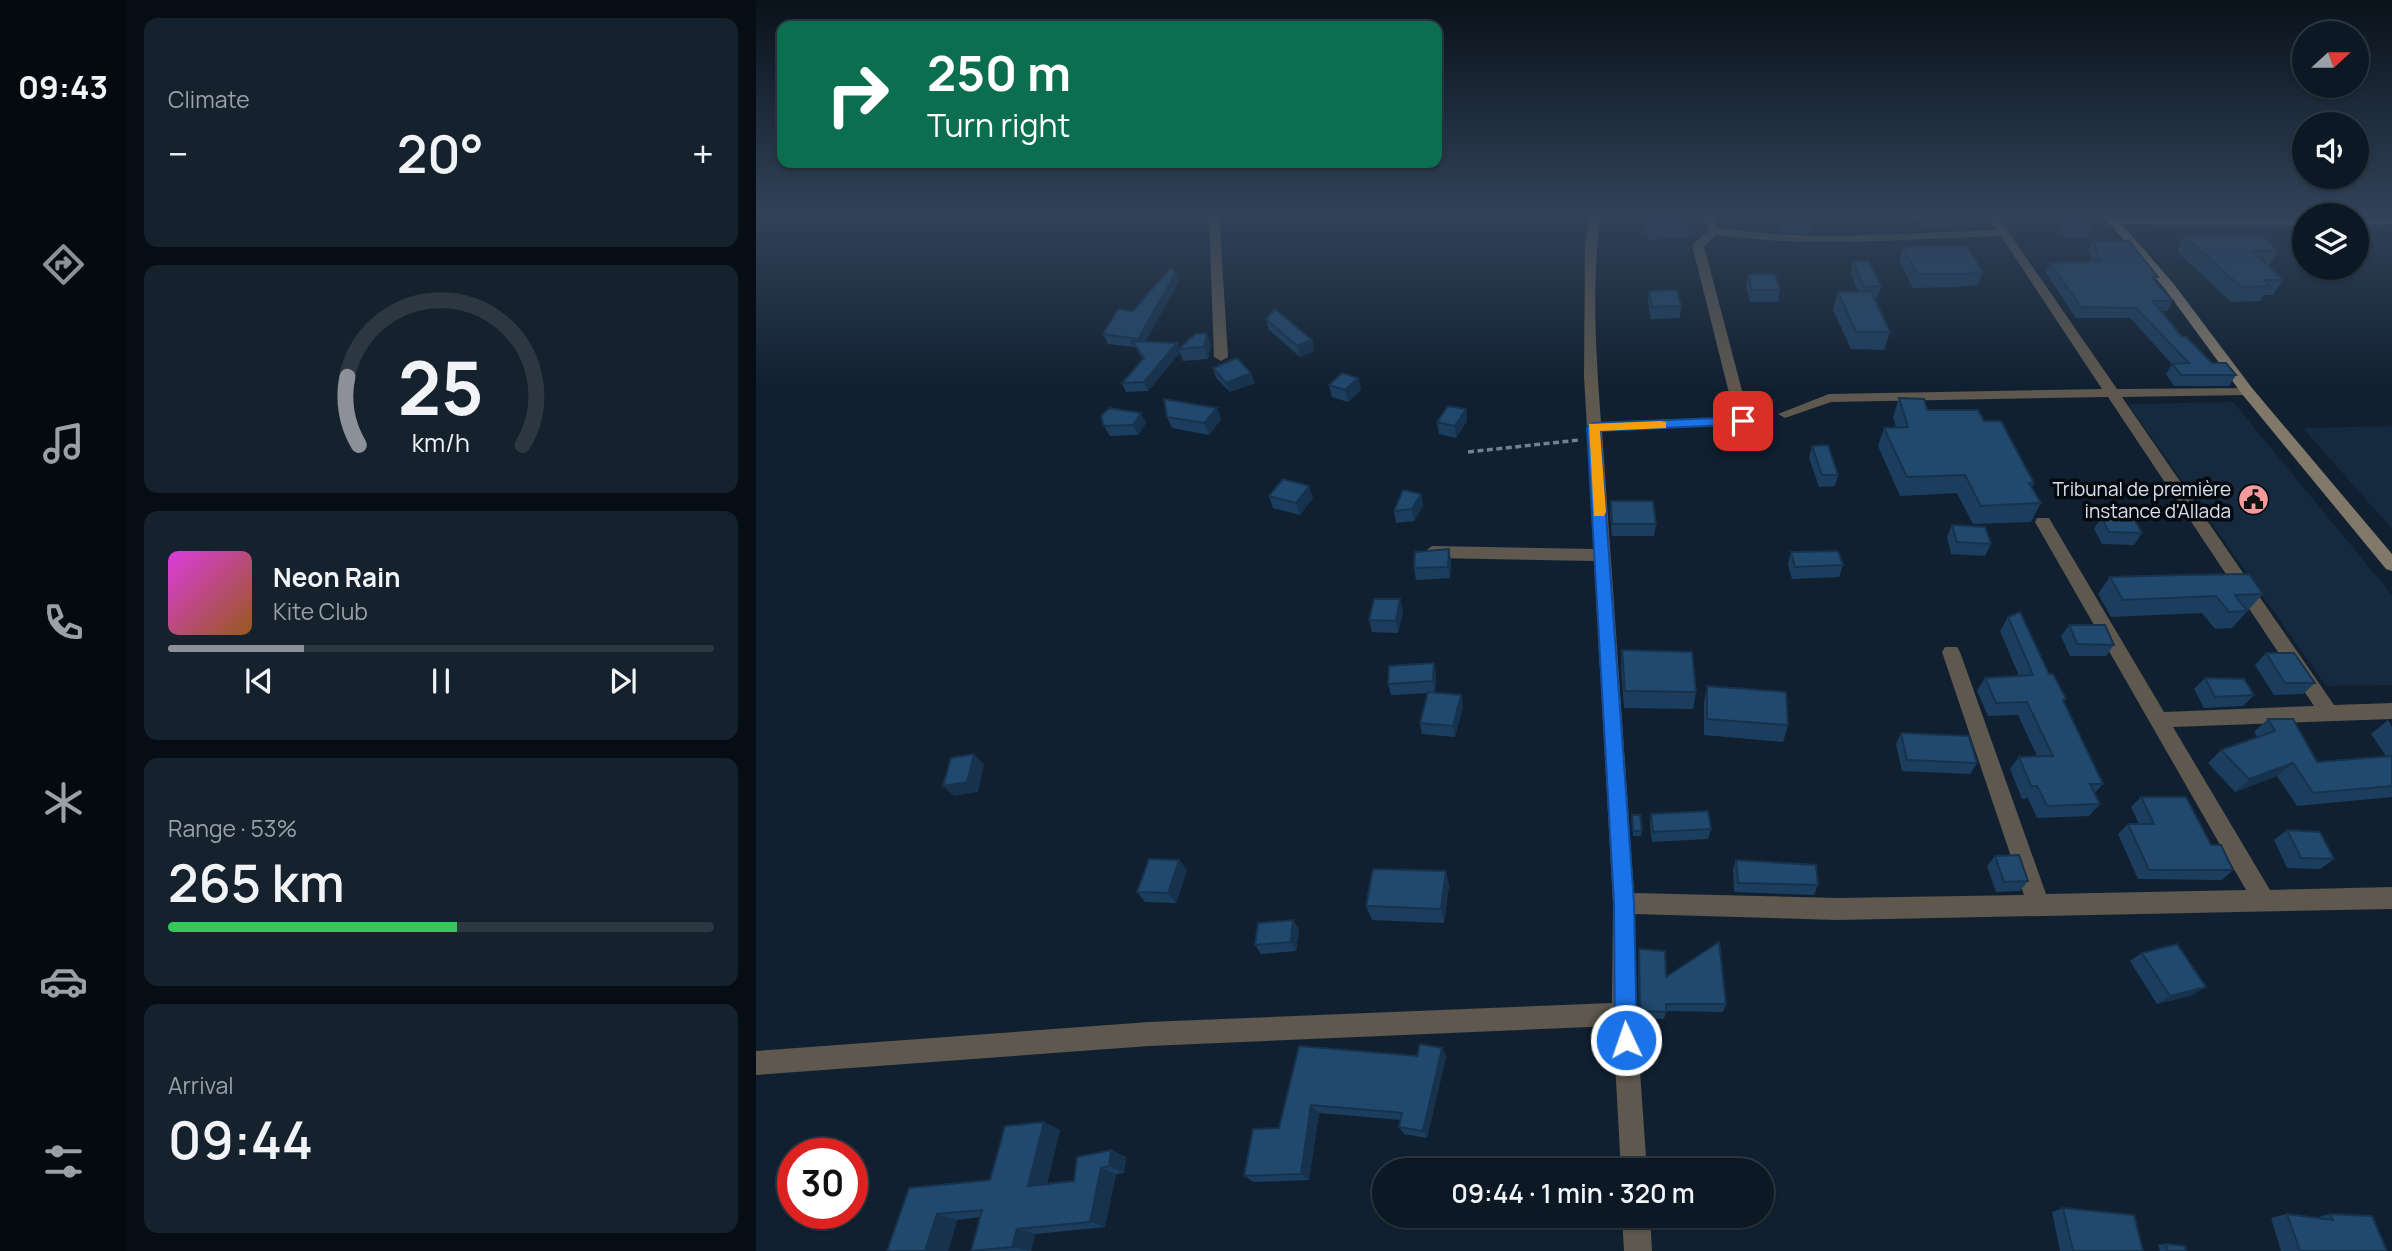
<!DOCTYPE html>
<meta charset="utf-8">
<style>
:root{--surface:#0c1824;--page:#15212c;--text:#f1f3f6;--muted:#9aa0a6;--line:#2c3741;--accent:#8c9099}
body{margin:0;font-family:Manrope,sans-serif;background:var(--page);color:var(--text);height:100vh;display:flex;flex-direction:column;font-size:26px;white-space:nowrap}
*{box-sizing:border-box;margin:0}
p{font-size:23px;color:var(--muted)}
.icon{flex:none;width:38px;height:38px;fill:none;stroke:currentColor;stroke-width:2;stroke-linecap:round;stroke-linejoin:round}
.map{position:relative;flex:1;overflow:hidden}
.sheet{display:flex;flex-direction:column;gap:18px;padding:18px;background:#070d14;width:630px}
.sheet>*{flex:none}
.hud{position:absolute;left:21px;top:21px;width:665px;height:147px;border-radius:14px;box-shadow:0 2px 5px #0004,0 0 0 2px var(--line);background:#0b6e4f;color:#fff;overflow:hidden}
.needle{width:46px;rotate:69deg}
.controls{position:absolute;left:1536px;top:21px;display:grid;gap:14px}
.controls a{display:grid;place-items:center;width:77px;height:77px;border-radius:50%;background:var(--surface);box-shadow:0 2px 5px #0004,0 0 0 2px var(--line);font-size:35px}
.speed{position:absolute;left:21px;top:1138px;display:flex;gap:14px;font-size:35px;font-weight:700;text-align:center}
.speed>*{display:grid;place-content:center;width:91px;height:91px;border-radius:50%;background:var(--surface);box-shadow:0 2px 5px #0004,0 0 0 2px var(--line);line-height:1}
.speed .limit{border:10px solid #d22;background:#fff;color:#111}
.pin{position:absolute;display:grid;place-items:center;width:60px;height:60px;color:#fff;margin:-30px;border-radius:14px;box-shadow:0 4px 10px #0006}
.me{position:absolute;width:77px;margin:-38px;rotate:357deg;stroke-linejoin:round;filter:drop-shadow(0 0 5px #0008)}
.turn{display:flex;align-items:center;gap:24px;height:147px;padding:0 35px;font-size:32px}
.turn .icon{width:91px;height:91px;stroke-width:2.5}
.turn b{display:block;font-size:49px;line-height:60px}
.big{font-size:52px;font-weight:600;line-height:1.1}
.sheet .card{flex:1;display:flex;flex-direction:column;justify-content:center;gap:10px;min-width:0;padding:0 24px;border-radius:14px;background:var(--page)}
.sheet .dial{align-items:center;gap:0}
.dial svg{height:182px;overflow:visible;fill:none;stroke:var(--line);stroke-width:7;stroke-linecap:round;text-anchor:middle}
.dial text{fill:var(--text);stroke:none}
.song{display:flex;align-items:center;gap:21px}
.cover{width:84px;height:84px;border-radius:10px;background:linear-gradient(135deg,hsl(300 70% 55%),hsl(30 70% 35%))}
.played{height:7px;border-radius:4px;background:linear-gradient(90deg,var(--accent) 25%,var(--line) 25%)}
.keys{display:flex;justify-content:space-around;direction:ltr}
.heat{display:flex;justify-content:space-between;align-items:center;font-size:38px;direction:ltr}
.charge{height:10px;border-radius:5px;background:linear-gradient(90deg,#34c759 53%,var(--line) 0)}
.trip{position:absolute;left:616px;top:1158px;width:402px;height:70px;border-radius:35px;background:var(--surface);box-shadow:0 2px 5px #0004,0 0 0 2px var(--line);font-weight:600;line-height:70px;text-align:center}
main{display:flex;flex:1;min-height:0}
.tab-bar{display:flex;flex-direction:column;width:126px;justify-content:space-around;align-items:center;background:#050a0e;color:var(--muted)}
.tab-bar .icon{width:49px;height:49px}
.tab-bar .selected{color:var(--accent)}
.tab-bar b{font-size:32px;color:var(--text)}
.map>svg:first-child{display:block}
.built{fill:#152a3e}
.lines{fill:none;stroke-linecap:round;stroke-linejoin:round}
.path{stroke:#73808d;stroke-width:3.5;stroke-dasharray:6 3.5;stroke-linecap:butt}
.minor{fill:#5e584e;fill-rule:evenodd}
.secondary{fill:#817869;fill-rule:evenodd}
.wall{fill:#1c3e5e}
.shaded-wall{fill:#17324c}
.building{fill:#21486d;stroke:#17324c;stroke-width:2}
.route{fill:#1a73e8;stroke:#114b97;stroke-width:2}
.slow{fill:#f59e0b}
.labels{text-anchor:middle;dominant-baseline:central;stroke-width:7;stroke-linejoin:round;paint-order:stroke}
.poi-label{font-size:19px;fill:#d8e2ed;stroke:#040a10;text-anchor:end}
</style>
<main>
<nav class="tab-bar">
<b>09:43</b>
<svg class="icon selected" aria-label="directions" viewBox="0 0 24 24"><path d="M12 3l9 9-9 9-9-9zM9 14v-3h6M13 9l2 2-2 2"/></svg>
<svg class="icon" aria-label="music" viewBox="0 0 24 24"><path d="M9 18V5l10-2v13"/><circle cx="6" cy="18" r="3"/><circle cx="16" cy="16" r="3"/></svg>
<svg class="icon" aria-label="phone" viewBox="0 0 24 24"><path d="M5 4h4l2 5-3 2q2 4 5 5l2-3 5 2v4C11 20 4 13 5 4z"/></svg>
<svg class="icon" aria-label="climate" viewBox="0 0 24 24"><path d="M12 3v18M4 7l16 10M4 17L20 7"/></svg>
<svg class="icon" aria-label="car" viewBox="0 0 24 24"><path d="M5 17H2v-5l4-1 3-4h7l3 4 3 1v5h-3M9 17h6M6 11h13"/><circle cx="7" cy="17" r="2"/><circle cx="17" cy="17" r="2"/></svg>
<svg class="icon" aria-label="filters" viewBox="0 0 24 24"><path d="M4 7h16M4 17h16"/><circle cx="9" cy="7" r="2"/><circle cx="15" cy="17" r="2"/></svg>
</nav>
<section class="sheet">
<div class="card"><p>Climate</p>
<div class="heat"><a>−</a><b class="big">20°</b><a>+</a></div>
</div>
<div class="card dial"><svg viewBox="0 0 100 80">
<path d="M14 69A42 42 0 1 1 86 69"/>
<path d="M14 69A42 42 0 0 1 9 39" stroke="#8c9099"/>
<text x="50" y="56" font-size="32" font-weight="700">25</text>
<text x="50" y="72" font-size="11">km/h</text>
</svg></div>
<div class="card">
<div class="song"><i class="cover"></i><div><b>Neon Rain</b><p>Kite Club</p></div></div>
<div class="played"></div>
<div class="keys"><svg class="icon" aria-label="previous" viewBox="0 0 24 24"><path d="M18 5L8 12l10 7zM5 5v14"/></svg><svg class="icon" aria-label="pause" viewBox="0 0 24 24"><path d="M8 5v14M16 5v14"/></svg><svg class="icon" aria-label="next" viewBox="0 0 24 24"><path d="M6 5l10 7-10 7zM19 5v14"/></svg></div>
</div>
<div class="card"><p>Range · 53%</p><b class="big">265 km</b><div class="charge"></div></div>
<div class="card"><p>Arrival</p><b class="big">09:44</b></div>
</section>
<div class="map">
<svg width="1636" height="1251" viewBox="0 0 1636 1251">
<rect width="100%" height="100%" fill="#102030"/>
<g class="built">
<polygon points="1477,402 1636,595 1636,685 1570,686 1372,404"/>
<polygon points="1636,426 1636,529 1547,428"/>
</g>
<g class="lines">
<polyline class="path" points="712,452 823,440"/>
<g class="minor">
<polygon points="453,214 463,214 472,357 465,361 458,357"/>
<path d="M 835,214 L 845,214 C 835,281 840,354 845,422 L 979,417 L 936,245 L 953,230 L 945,214 L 955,214 L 963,228 C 1054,242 1148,233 1240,230 L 1230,214 L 1240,214 L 1361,389 L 1496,388 L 1498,391 L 1491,395 L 1366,397 L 1578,705 L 1636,703 L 1636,719 L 1417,727 L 1514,890 L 1636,887 L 1636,909 L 1082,920 L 879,914 L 880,1014 L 891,1171 L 865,1171 L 857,1026 L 393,1046 L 0,1075 L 0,1051 L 393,1022 L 856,1003 L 857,903 L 838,561 L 676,558 L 668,552 L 676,546 L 838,549 L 828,376 L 829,244 ZM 961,235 C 1054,248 1151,239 1245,236 L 1346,389 L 1073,394 L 1022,414 L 1029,418 L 1075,402 L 1352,397 L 1558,706 L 1408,712 L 1293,518 L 1281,518 L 1279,522 L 1490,890 L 1290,894 L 1204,652 L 1201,647 L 1189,647 L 1186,652 L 1268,895 L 1082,898 L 878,893 L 846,431 L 987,425 L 994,421 L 948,246 Z"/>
<polygon points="1636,218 1636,224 1601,225 1601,219"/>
<polygon points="1357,219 1549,219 1549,225 1353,224 1352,222"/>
<polygon points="866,1216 894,1216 896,1251 868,1251"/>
</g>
<polygon class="secondary" points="1346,214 1357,214 1417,283 1496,388 1636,554 1636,571 1630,569 1486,394 1409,289"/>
</g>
<g class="wall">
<polygon points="883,214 927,214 934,227 933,237 893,240"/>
<polygon points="1003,214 1068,214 1068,217 1056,218 1053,233 1027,232 1023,223 1008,224"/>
<polygon points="1152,214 1217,214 1218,215 1215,224 1173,230"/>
<polygon points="1299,214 1327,214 1337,227 1332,239 1309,238 1297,219"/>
<polygon points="1429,236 1522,251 1512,266 1527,280 1517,295 1507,295 1504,301 1475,302 1421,251"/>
<polygon points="1337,240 1402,277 1399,281 1417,301 1411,311 1405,311 1426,337 1456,363 1480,375 1473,386 1418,386 1410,374 1416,364 1374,318 1320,318 1290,273 1294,263 1336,262 1332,250"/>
<polygon points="1147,247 1227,272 1222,285 1201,287 1157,288 1143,260"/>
<polygon points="1097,261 1125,286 1121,298 1118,298 1134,332 1128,350 1095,349 1077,310 1082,292 1102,292 1095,273"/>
<polygon points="420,272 423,281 389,342 421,343 424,352 392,391 370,392 366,383 387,360 379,347 352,344 347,334 377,311"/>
<polygon points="992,274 1024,290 1022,302 994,302 990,285"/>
<polygon points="893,291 925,306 924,318 895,319 892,302"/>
<polygon points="510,319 556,340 558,351 544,357 513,330"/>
<polygon points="455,344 452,359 427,361 423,349"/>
<polygon points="457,368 499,383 474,392 460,378"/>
<polygon points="602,378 605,390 592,402 576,397 573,385"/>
<polygon points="1143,398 1171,410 1228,421 1278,483 1276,488 1285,503 1275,522 1217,524 1201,493 1144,496 1122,446 1128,428 1140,427 1137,417"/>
<polygon points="461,408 465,419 453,435 416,428 411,417"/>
<polygon points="710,409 711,421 700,438 683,434 681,422"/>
<polygon points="390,423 382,435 354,436 348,426"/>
<polygon points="1056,446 1082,475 1079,486 1063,487 1053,458"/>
<polygon points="665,494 667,506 658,521 640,523 638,511"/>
<polygon points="513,496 557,498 544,515 517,508"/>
<polygon points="855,501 900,524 898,536 856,536 854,513"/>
<polygon points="1345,517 1386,533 1378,545 1346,544 1338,529"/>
<polygon points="1196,525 1235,544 1229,556 1195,554 1191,537"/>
<polygon points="693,549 695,561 694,578 660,580 658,568"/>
<polygon points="1035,552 1087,565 1083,577 1036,579 1032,564"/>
<polygon points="1354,577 1507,594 1476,628 1459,629 1446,613 1355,617 1342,594"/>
<polygon points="644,599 647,611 642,633 616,632 613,620"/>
<polygon points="1252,617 1310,699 1308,702 1347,784 1339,793 1344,804 1333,816 1281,818 1272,798 1266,799 1254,769 1263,757 1281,756 1262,715 1232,716 1221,691 1229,678 1263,676 1244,631"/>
<polygon points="1313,625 1358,645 1350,656 1314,656 1305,636"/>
<polygon points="866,650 940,692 937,709 868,708 865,667"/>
<polygon points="1510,653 1559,683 1547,694 1518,695 1499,665"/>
<polygon points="678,663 680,675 679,692 705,695 707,707 699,737 666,734 664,723 672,693 635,695 632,684"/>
<polygon points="1449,678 1498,695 1487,706 1448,708 1438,689"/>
<polygon points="951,686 1032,725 1027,742 948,735 948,702"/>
<polygon points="1512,719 1561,762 1630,756 1615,734 1632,720 1636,727 1636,797 1541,806 1521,776 1479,792 1452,763 1465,750 1501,737 1498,732"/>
<polygon points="1145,733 1221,763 1214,774 1146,771 1140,744"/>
<polygon points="1385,797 1455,845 1477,870 1466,880 1382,879 1362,834 1372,824 1383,824 1375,807"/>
<polygon points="895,814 955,829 952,839 896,842 894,824"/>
<polygon points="876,815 886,831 885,836 877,836"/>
<polygon points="1531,830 1578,859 1564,869 1531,868 1518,840"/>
<polygon points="1239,856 1272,881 1264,891 1240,892 1231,866"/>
<polygon points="423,860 431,870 420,903 389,902 381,892"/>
<polygon points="980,860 1062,885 1058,895 978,892 977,869"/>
<polygon points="693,885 688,923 616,920 610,906"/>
<polygon points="537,920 543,929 540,951 505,954 499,945"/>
<polygon points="883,949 910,977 970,1004 967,1012 910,1011 908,1019 883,1018 882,958"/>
<polygon points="1386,953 1437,995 1401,1004 1374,961"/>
<polygon points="543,1046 661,1056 686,1048 690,1057 671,1138 648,1134 643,1127 645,1120 563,1113 553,1180 498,1182 488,1176 523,1128"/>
<polygon points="304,1130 291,1184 318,1181 355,1150 370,1157 368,1173 360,1174 349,1227 279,1234 275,1251 215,1251 224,1217 201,1220 192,1251 153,1188 234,1180"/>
<polygon points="1307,1208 1387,1251 1304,1251 1296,1212"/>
<polygon points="1531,1214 1558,1218 1574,1214 1631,1251 1525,1251 1515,1218"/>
<polygon points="1410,1244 1430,1251 1404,1251 1402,1245"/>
</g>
<g class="shaded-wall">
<polygon points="1218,215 1215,224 1173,230 1176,222"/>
<polygon points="420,272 423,281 386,348 382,339"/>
<polygon points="451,333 455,344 452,359 448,347"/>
<polygon points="556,340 558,351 544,357 541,346"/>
<polygon points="421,343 424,352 392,391 388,382"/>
<polygon points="495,373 499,383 474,392 470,383"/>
<polygon points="602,378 605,390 592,402 589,390"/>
<polygon points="461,408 465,419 453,435 448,423"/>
<polygon points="710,409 711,421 700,438 699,426"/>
<polygon points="385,413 390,423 382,435 377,425"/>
<polygon points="553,486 557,498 544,515 540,503"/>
<polygon points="665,494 667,506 658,521 656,509"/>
<polygon points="693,549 695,561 694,578 692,567"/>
<polygon points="644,599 647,611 642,633 640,621"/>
<polygon points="678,663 680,675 679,692 677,681"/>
<polygon points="705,695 707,707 699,737 697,726"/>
<polygon points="218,754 228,765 222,792 198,796 187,786"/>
<polygon points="1537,763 1521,776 1479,792 1493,779"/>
<polygon points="423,860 431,870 420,903 412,893"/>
<polygon points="690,871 693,885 688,923 685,909"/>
<polygon points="537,920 543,929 540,951 535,942"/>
<polygon points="1450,987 1437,995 1401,1004 1414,996"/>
<polygon points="686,1048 690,1057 671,1138 667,1131"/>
<polygon points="555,1105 563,1113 553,1180 545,1174"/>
<polygon points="288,1122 304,1130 289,1192 272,1186"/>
<polygon points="355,1150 370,1157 368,1173 353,1166"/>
<polygon points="345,1168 360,1174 349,1227 334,1222"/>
<polygon points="181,1214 201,1220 192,1251 169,1251"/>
<polygon points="261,1229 279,1234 275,1251 256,1247"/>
</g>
<g class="building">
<polygon points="887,214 927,214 934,227 894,230"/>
<polygon points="1028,214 1054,214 1056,218 1030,217"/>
<polygon points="1166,214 1217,214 1218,215 1176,222"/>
<polygon points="1305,214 1327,214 1337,227 1314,227"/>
<polygon points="1505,235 1522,251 1496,251 1527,280 1508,280 1513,286 1485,287 1429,236"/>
<polygon points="1337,240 1373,241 1402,277 1397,277 1398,280 1417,301 1397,301 1426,337 1430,337 1456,363 1470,363 1480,375 1425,375 1416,364 1433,363 1380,308 1325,307 1294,263 1344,261"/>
<polygon points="1211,246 1227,272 1206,274 1161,274 1147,247"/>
<polygon points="1097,261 1113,261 1125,286 1108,287"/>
<polygon points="414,268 420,272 382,339 347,334 362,309 377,311"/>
<polygon points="992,274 1019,274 1024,290 996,290"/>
<polygon points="921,290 925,306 896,307 893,291"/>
<polygon points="1115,291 1134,332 1100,332 1082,292"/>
<polygon points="519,309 556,340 541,346 510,319"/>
<polygon points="451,333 448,347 423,349 439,334"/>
<polygon points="376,341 421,343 388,382 366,383 388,358"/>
<polygon points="481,358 495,373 470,383 457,368"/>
<polygon points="586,373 602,378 589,390 573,385"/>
<polygon points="1143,398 1168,399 1171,410 1222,410 1228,421 1245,421 1278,483 1273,483 1285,503 1225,506 1209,475 1151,477 1128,428 1152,427"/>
<polygon points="408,399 461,408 448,423 411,417"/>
<polygon points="692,406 710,409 699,426 681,422"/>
<polygon points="353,408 385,413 377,425 348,426 345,416"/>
<polygon points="1072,445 1082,475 1066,475 1056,446"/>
<polygon points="527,479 553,486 540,503 513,496"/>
<polygon points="647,490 665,494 656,509 638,511"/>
<polygon points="855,501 897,501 900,524 856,524"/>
<polygon points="1345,517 1377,517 1386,533 1353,532"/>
<polygon points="1196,525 1229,527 1235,544 1201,542"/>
<polygon points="693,549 692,567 658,568 659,552"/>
<polygon points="1082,551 1087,565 1039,567 1035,552"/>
<polygon points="1493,574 1507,594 1479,595 1491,611 1473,612 1460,596 1367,600 1354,577 1424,575"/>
<polygon points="618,599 644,599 640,621 613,620"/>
<polygon points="1264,612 1293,674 1297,674 1310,699 1307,700 1347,784 1334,784 1344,804 1291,806 1281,786 1275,786 1263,757 1297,756 1271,702 1240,703 1229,678 1277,675 1252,617"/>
<polygon points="1313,625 1349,625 1358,645 1321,644"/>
<polygon points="866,650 936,652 940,692 869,691"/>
<polygon points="1510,653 1538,653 1559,683 1529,683"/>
<polygon points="678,663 677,681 632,684 633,666"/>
<polygon points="1449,678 1488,679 1498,695 1459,697"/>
<polygon points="951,686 1030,692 1032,725 951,719"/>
<polygon points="672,692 705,695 697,726 664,723"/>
<polygon points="1512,719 1537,719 1561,762 1636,756 1636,786 1557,793 1537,763 1493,779 1465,750 1519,731"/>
<polygon points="1145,733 1213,736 1221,763 1151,760"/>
<polygon points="218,754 211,782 187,786 195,758"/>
<polygon points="1385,797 1430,797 1455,845 1465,845 1477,870 1393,870 1372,824 1398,824"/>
<polygon points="952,811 955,829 897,832 895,814"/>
<polygon points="876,815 884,815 886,831 877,831"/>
<polygon points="1531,830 1564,832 1578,859 1545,858"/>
<polygon points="1263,855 1272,881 1248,882 1239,856"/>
<polygon points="393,859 423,860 412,893 381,892"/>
<polygon points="980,860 1060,865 1062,885 982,883"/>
<polygon points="617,869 690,871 685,909 610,906"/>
<polygon points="537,920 535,942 499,945 502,923"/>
<polygon points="963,942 970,1004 910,1004 910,1012 884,1011 883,949 909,951 910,977"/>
<polygon points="1421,944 1450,987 1414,996 1386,953"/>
<polygon points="664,1044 686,1048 667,1131 643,1127 646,1113 555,1105 545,1174 488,1176 497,1129 523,1128 543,1046 661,1056"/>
<polygon points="288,1122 272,1186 318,1181 321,1157 355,1150 353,1166 345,1168 334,1222 261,1229 256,1247 215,1251 226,1210 181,1214 169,1251 131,1251 153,1188 234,1180 249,1126"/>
<polygon points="1307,1208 1378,1215 1387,1251 1317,1251"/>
<polygon points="1531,1214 1577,1220 1574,1214 1616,1216 1631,1251 1544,1251"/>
<polygon points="1410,1244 1429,1246 1430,1251 1411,1251"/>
</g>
<linearGradient id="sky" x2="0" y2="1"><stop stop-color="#09121a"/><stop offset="0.55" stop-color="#314259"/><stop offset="1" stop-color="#314259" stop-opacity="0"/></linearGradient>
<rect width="1636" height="389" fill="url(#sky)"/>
<polygon class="route" points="987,417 991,418 991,424 844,431 878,903 881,1040 878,1048 870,1051 862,1048 859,1040 858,903 831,427 838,423"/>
<polygon class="slow" points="905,421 910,422 910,428 844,431 850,512 848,516 838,516 833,424"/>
<defs>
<symbol id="civic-disc" viewBox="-11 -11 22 22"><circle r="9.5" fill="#f59b9c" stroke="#040a10"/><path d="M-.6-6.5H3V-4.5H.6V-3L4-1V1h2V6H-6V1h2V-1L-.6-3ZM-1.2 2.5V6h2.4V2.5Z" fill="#111"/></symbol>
</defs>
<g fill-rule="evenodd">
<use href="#civic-disc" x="1480" y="482" width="35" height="35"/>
</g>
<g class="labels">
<g class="poi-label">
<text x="1475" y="489">Tribunal de première<tspan x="1475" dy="22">instance d'Allada</tspan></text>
</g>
</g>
</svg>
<div class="controls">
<a><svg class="needle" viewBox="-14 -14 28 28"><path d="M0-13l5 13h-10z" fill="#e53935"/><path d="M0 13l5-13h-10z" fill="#9aa0a6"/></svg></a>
<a><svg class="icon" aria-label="sound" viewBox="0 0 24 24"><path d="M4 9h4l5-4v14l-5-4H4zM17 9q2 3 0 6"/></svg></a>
<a><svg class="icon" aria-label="layers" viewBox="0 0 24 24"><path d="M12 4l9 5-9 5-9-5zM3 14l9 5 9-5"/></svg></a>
</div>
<div class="speed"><div class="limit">30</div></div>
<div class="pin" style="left:987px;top:421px;background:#d93025"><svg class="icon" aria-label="arrive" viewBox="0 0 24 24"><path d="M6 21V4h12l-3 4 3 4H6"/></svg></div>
<svg class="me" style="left:870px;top:1040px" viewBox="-20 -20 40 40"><circle r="17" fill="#1a73e8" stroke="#fff" stroke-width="3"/><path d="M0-11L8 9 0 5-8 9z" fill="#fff"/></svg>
<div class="trip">09:44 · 1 min · 320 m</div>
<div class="hud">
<div class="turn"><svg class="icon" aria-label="right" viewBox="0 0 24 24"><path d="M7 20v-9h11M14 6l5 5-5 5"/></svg><div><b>250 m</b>Turn right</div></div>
</div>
</div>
</main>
